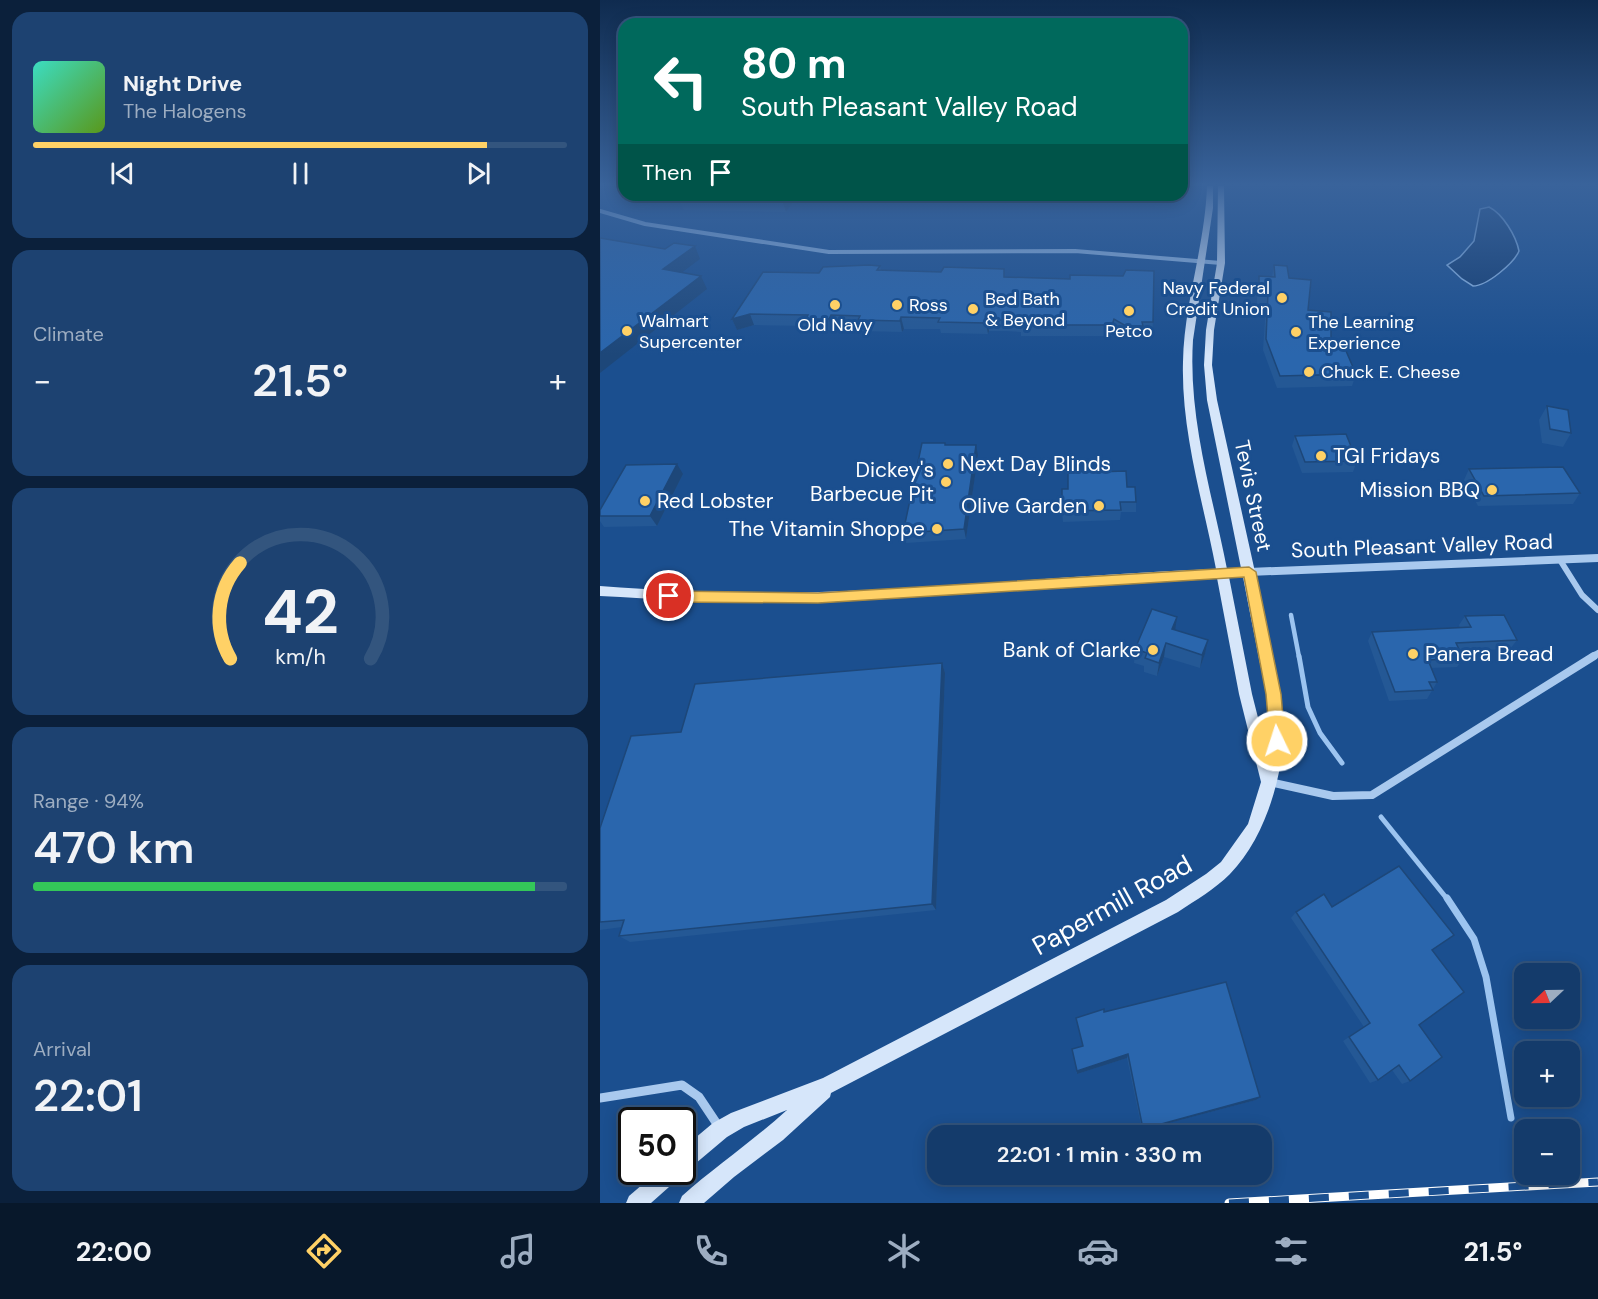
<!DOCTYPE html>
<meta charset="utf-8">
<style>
:root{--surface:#143b6b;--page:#1d4271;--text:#f1f3f6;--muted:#9dadc1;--line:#33557e;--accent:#ffd166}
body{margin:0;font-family:"DM Sans",sans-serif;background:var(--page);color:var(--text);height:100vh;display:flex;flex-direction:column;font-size:22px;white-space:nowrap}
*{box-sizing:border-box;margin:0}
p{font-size:20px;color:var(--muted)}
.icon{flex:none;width:33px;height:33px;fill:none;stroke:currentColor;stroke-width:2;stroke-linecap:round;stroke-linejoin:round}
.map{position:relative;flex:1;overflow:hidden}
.side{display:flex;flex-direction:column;gap:12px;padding:12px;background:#0b203b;width:600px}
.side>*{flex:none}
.hud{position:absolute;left:18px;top:18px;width:570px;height:183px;border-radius:18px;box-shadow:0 3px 15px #0003,0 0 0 2px var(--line);background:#00695c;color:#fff;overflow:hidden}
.needle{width:39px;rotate:248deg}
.controls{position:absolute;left:914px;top:963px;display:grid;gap:12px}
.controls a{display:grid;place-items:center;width:66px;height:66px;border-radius:12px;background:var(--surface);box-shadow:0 3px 15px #0003,0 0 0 2px var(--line);font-size:30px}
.speed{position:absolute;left:18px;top:1107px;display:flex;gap:12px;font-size:30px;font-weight:700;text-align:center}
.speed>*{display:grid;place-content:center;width:78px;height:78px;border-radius:50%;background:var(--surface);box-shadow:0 3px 15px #0003,0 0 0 2px var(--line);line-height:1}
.speed .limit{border:3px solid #111;border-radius:9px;background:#fff;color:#111}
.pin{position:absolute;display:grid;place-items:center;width:51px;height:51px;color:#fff;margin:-26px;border:3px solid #fff;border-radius:50%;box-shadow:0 2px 6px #0007}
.me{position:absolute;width:66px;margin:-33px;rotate:356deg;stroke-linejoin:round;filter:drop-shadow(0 0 4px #0008)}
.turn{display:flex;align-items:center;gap:21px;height:126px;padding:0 24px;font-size:27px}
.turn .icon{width:78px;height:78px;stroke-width:2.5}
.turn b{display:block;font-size:42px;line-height:51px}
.then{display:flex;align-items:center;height:57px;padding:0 24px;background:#0003;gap:12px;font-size:22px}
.big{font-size:45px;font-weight:600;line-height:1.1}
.side .tile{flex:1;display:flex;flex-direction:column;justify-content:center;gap:9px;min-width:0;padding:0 21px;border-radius:18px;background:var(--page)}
.side .dial{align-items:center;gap:0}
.dial svg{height:156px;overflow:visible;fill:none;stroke:var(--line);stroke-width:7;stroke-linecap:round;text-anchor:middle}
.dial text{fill:var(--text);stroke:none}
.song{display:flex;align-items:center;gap:18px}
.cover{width:72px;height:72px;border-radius:9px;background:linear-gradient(135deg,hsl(170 70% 55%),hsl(90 70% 35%))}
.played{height:6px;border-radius:3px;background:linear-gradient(90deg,var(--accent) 85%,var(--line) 85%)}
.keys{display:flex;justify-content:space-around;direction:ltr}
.heat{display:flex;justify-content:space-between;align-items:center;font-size:33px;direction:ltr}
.charge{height:9px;border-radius:4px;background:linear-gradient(90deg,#34c759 94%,var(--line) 0)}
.trip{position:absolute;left:327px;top:1125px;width:345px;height:60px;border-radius:18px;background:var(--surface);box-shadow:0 3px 15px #0003,0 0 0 2px var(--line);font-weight:600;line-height:60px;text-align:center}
.menu{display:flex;height:96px;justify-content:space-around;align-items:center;background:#08182b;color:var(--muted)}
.menu .icon{width:42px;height:42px}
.menu .on{color:var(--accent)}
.menu b{font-size:27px;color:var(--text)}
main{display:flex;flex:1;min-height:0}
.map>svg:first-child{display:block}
.water{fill:#123a6d;stroke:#9cc4f0;stroke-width:1.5}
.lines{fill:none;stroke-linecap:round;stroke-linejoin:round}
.stream-far2{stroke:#9cc4f0;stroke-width:4.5}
.stream-far1{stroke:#9cc4f0;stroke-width:5}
.stream{stroke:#9cc4f0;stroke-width:7}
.minor-far3{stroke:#a9c9ee;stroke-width:4}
.minor-far2{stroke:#a9c9ee;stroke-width:6}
.minor-far1{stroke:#a9c9ee;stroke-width:8}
.minor{stroke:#a9c9ee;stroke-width:9}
.tertiary{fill:#a9c9ee;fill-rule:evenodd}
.secondary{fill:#d6e6fa;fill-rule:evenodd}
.rail-casing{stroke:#fff;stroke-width:9}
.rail{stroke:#1b4f8f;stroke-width:7;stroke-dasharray:20;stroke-linecap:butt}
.wall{fill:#245895}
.shaded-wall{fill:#1d4779}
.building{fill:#2a66ad;stroke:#1d4779;stroke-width:1.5}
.route{fill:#ffd166;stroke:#a68842;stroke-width:1.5}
.poi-dot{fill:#ffd166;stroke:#1b4f8f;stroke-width:2}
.labels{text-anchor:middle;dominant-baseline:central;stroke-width:6;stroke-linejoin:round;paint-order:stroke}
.far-poi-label{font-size:18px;fill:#fff;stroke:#1b4f8f;text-anchor:start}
.poi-label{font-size:21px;fill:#fff;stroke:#1b4f8f;text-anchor:end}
.street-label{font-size:21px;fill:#fff;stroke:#1b4f8f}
.near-street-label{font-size:26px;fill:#fff;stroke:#1b4f8f}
</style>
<main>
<section class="side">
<div class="tile">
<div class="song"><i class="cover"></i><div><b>Night Drive</b><p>The Halogens</p></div></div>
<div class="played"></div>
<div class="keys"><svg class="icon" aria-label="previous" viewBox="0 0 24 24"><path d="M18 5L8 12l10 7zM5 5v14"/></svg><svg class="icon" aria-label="pause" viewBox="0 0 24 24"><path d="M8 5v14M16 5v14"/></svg><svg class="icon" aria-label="next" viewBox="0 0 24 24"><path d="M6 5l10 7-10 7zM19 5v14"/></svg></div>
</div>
<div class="tile"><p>Climate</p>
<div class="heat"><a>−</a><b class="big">21.5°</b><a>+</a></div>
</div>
<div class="tile dial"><svg viewBox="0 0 100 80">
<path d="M14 69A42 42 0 1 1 86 69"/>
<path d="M14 69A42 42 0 0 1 19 20" stroke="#ffd166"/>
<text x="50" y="56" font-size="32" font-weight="700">42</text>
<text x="50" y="72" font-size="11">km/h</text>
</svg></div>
<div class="tile"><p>Range · 94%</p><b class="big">470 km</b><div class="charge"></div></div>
<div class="tile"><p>Arrival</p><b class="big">22:01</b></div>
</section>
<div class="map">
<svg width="998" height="1203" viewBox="0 0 998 1203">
<rect width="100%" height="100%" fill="#1b4f8f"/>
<path class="water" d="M 889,207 C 903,214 916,236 919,251 C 914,263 887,286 873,286 L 862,279 L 847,265 L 860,257 L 874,241 L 880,209 Z"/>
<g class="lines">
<polyline class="stream-far2" points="691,615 699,657"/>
<g class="stream-far1">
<polyline points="699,656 708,707 720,733 742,763"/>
<polyline points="781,817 848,900"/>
</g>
<polyline class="stream" points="847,898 874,939 886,977 911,1118"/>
<polyline class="minor-far3" points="0,211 45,224 229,252 475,251 621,263"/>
<g class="minor-far2">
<polyline points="960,560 982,595 998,610"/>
<polyline points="991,657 998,653"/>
</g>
<polyline class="minor-far1" points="669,782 733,796 772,795 994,656"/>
<polyline class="minor" points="0,1098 82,1085 99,1097 119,1127"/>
<polygon class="tertiary" points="998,554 998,562 649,576 644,572 649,568"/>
<g class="secondary">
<path d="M 607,186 L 613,186 L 613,208 L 593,340 C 588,418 612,493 627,569 L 641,568 L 607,400 L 604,365 L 606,330 L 617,263 L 618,186 L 624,186 L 625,263 L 614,330 L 612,365 L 617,400 L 655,572 L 684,724 C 684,774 666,837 630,874 C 615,889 596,900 578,912 L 231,1093 L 230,1097 L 183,1140 L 134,1177 L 104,1203 L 79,1203 L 82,1196 C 116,1166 153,1141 187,1110 L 144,1127 L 127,1137 L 89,1169 L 82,1172 L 81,1172 L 82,1149 L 113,1123 L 131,1113 L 223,1078 L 566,900 L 606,874 L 621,862 L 648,824 L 661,782 L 639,694 L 617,578 C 466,584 315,601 163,602 C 109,602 54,599 0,596 L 0,586 C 54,590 109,593 163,593 C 314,592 465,575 616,569 C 603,501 581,432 583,362 C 584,303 605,246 607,186 ZM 629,577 L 643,577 C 648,604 654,632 659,659 C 666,690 676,726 668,757 L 652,694 Z"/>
<polygon points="57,1172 81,1172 78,1179 51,1203 26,1203 29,1196"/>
</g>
<defs>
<polyline id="rail" points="629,1203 998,1182"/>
</defs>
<use href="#rail" class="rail-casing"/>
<use href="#rail" class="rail"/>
</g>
<g class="wall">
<polygon points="65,195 198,195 186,212 84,210 80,202 68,201"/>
<polygon points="674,265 689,278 731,344 756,374 752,386 677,388 663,350 666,305 657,304 657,288 659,276 672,277"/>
<polygon points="280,266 281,271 341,272 404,269 405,277 553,322 552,333 543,333 543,337 526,337 513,330 512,336 421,336 421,332 406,331 389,331 388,334 341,333 340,329 304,329 302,332 261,331 260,327 234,326 232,330 209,330 208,326 154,325 137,330 132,319 219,273"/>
<polygon points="947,406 971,433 963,447 942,443 939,420"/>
<polygon points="695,436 757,461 753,472 702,473 692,446"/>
<polygon points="345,443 345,445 378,455 366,539 306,543 303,533"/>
<polygon points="869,469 980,493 973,504 878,506 864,480"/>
<polygon points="496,472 527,487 536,502 536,512 521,512 520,520 463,522 462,511 468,489"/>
<polygon points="83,474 57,526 4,527 0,521 0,510"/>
<polygon points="865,616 917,640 910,649 860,651 863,658 857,667 831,668 837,682 827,699 789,701 768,641 772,632 860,628 859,625"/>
<polygon points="575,630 608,640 605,654 600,668 564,657 557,676 544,672 544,666 534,663 535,649"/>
<polygon points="342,663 345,673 336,910 30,942 19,936 22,927 0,930 0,828 81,732"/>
<polygon points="732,907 832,950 810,1081 802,1084 792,1070 778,1080 770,1083 743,1041 764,1027 691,918 696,912"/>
<polygon points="504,1012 656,1100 542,1130 527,1058 477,1074 472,1049 482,1046"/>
</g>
<g class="shaded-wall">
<polygon points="186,195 198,195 186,212 182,200"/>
<polygon points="95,246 100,259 69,282 63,269"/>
<polygon points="101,276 107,289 0,373 0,353"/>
<polygon points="150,314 154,325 137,330 132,319"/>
<polygon points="231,315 234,326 232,330 229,319"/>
<polygon points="301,317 304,329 302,332 300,321"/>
<polygon points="514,319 513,330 512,336 512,325"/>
<polygon points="387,320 389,331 388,334 386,323"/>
<polygon points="376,445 378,455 366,539 364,529"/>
<polygon points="77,464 83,474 57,526 50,516"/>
<polygon points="577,617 575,631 572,629"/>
<polygon points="608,640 605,654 600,668 602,655"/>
<polygon points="566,643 564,657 557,676 559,663"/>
<polygon points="342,663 345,673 336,910 332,904"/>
<polygon points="528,1054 527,1058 477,1074 477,1071"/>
<polygon points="660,1097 656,1100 542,1130 543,1129"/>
</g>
<g class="building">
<polygon points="82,195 186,195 182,200 79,198"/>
<polygon points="0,238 65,249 74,243 95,246 63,269 101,276 0,353"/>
<polygon points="269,265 280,266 277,270 341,272 344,267 404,269 404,277 470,279 470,275 523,276 526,270 554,271 553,322 542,322 543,326 526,326 514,319 512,325 420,325 421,321 405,320 387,320 386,323 338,322 340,318 301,317 300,321 258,320 260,316 231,315 229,319 206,319 208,315 150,314 132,319 163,272 219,273 223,267"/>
<polygon points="674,265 687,266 689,278 711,280 708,310 731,312 731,344 743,344 756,374 680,376 666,339 668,293 659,293 659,276 675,277"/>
<polygon points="947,406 968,410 971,433 950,429"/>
<polygon points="746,434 757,461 705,462 695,436"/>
<polygon points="322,443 345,443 345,445 376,445 364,529 303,533"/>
<polygon points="77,464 50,516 0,516 0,510 26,465"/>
<polygon points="468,467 496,467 496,472 526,471 527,487 535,487 536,502 520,502 521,510 462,511 462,489 468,489"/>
<polygon points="963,467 980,493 884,496 869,469"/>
<polygon points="552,609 577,617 572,629 608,640 602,655 566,643 559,663 545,658 547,653 535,649"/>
<polygon points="904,615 917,640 856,643 863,658 828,660 837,682 829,682 833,690 795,692 772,632 871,627 865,616"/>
<polygon points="342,663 332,904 19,936 24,920 0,922 0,828 31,736 81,732 95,684"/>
<polygon points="799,866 854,935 832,950 864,992 819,1025 842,1057 810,1081 799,1065 778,1080 749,1037 770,1023 696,912 724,894 732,907"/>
<polygon points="626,982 660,1097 543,1129 528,1054 477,1071 472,1049 483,1046 476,1018 504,1009 504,1012"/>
</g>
<linearGradient id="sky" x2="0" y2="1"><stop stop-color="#0f2b4f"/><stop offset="0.52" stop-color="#39639b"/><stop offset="1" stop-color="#39639b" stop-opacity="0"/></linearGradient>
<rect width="998" height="355" fill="url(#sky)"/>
<polygon class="route" points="649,567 656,572 681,694 685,741 683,746 677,748 672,746 670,741 666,694 644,577 218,603 69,602 63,596 69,591 218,593"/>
<g class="poi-dot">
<circle cx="682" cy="298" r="6"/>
<circle cx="235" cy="305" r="6"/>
<circle cx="297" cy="305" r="6"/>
<circle cx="373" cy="309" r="6"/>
<circle cx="529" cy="311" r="6"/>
<circle cx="27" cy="331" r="6"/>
<circle cx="696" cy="332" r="6"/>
<circle cx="709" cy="372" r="6"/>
<circle cx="721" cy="456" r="6"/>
<circle cx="348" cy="464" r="6"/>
<circle cx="346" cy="482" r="6"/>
<circle cx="892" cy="490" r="6"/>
<circle cx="45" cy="501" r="6"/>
<circle cx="499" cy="506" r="6"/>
<circle cx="337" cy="529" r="6"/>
<circle cx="553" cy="650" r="6"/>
<circle cx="813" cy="654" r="6"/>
</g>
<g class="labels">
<g class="far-poi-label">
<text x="670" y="288" text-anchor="end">Navy Federal<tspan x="670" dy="21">Credit Union</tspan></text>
<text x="385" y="299">Bed Bath<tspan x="385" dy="21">&amp; Beyond</tspan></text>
<text x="309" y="305">Ross</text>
<text x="39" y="321">Walmart<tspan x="39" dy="21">Supercenter</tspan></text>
<text x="708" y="322">The Learning<tspan x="708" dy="21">Experience</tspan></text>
<text x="235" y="325" text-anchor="middle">Old Navy</text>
<text x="529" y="331" text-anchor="middle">Petco</text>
<text x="721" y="372">Chuck E. Cheese</text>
</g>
<g class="poi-label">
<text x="733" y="456" text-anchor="start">TGI Fridays</text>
<text x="360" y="464" text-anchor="start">Next Day Blinds</text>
<text x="334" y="470">Dickey's<tspan x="334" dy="24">Barbecue Pit</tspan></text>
<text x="880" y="490">Mission BBQ</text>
<text x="57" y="501" text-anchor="start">Red Lobster</text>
<text x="487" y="506">Olive Garden</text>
<text x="325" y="529">The Vitamin Shoppe</text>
<text x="541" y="650">Bank of Clarke</text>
<text x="825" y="654" text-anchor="start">Panera Bread</text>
</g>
<g class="street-label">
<text transform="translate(653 496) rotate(78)">Tevis Street</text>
<text transform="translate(822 546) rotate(-2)">South Pleasant Valley Road</text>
</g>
<g class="near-street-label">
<text transform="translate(512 905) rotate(-29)">Papermill Road</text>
</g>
</g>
</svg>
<div class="controls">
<a><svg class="needle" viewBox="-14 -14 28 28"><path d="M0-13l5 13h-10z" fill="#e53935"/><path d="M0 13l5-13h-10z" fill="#9dadc1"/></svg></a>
<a>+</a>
<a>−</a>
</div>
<div class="speed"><div class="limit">50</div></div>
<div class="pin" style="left:69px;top:596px;background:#d93025"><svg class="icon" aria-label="arrive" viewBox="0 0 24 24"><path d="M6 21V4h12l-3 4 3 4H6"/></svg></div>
<svg class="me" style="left:677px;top:741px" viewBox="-20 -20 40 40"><circle r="17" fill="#ffd166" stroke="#fff" stroke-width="3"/><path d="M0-11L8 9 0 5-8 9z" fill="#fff"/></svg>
<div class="trip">22:01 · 1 min · 330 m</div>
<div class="hud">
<div class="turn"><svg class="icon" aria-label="left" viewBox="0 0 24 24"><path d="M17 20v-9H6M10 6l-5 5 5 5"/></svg><div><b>80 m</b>South Pleasant Valley Road</div></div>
<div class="then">Then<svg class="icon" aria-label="arrive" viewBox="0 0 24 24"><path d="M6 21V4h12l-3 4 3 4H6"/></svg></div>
</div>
</div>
</main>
<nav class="menu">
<b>22:00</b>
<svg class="icon on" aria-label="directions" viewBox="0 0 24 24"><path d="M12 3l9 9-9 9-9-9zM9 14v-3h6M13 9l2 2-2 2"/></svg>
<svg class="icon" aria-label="music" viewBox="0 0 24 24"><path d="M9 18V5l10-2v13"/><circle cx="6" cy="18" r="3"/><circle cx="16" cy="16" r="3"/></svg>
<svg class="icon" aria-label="phone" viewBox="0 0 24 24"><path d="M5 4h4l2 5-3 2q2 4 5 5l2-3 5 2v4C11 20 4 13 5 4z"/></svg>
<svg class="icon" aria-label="climate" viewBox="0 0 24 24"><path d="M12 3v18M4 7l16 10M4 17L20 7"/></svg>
<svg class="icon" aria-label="car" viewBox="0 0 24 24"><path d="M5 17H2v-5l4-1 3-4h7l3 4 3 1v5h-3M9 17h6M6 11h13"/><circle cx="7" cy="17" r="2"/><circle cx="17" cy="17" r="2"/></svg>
<svg class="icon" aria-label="filters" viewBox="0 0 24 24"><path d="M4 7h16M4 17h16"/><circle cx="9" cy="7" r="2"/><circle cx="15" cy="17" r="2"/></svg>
<b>21.5°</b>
</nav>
